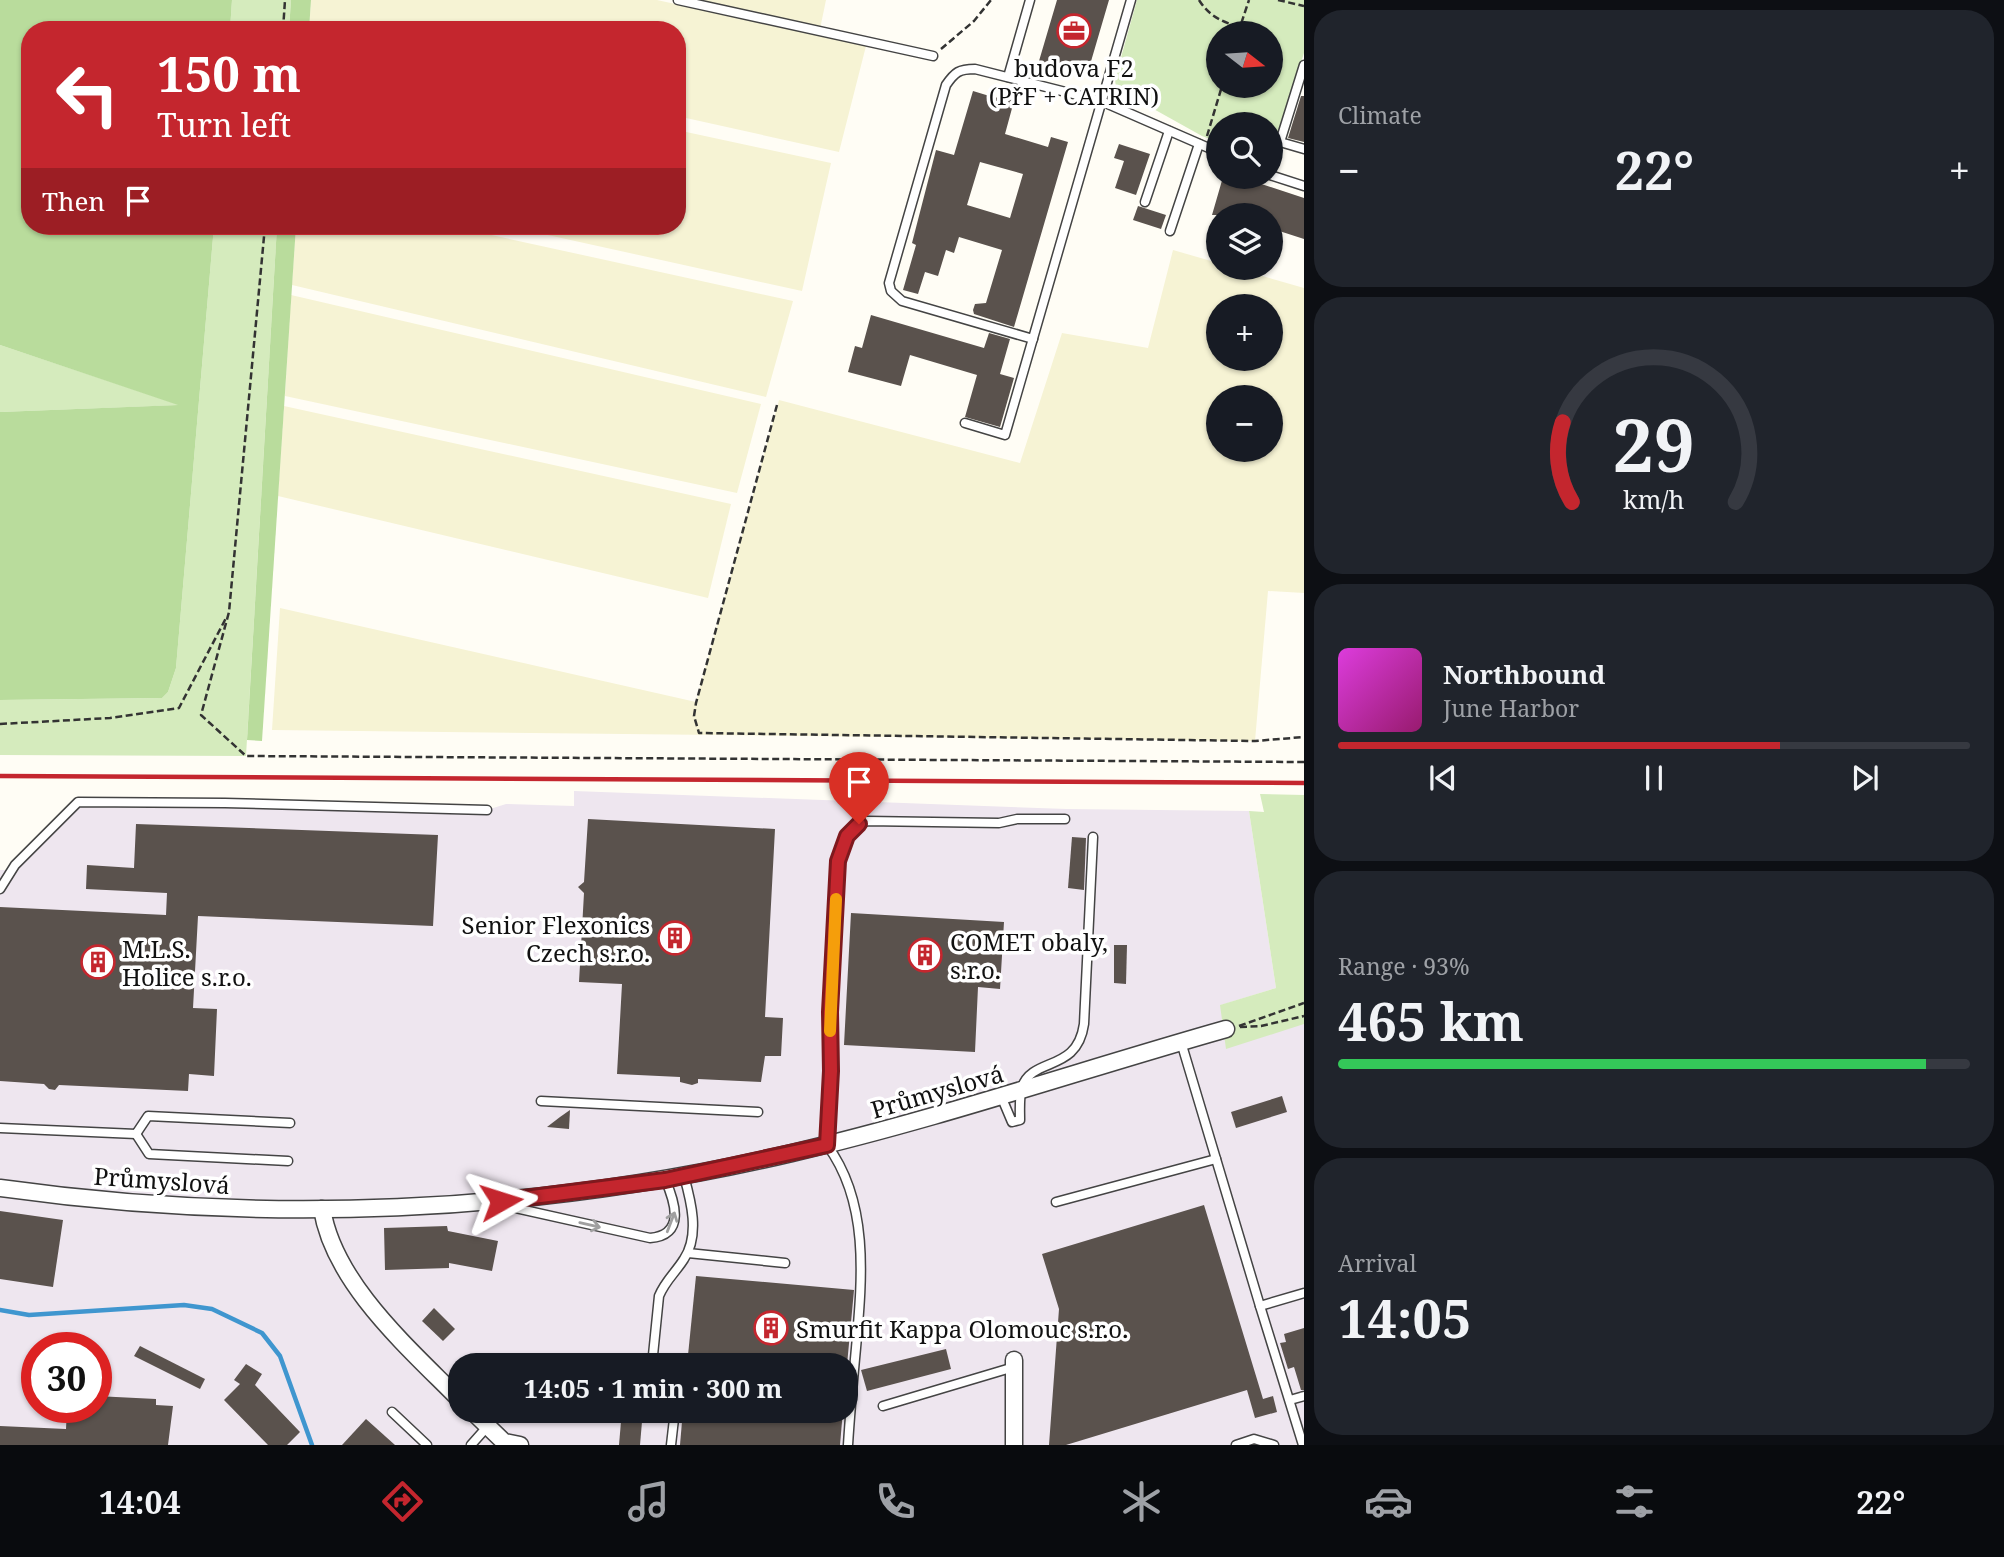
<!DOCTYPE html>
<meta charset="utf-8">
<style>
:root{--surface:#171b24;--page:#20242c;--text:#f1f3f6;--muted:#9ea1a6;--line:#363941;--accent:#c4262e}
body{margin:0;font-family:"Noto Serif",serif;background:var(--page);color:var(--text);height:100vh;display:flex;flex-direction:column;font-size:26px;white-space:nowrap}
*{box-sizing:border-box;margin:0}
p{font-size:23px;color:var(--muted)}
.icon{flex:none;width:38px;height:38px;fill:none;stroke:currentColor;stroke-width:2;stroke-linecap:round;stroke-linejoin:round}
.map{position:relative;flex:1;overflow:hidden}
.sheet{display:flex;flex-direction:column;gap:10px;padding:10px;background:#0d0f14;width:700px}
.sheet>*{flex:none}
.guide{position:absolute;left:21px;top:21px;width:665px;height:214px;border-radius:28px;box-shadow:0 2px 5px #0004;background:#c4262e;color:#fff;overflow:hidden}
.needle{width:46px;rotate:107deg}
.controls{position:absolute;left:1206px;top:21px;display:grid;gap:14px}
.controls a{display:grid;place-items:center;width:77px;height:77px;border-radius:50%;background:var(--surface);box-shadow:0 2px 5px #0004;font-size:35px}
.speed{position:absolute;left:21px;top:1332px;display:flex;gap:14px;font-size:35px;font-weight:700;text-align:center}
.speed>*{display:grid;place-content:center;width:91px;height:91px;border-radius:50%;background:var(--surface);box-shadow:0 2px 5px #0004;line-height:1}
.speed .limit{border:10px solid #d22;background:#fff;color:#111}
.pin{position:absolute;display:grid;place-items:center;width:60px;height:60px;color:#fff;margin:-72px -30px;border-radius:50% 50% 50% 0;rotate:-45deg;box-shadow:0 0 7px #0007}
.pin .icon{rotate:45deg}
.me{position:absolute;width:77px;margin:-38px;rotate:84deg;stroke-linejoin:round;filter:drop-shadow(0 0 5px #0008)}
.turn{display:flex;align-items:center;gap:24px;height:147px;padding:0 21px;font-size:32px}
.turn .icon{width:91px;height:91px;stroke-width:2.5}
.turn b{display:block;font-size:49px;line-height:60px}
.then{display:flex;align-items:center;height:66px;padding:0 21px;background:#0003;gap:14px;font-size:26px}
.big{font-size:52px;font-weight:700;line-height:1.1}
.sheet .card{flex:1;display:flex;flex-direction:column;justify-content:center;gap:10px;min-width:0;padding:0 24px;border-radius:28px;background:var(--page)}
.sheet .dial{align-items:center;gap:0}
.dial svg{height:182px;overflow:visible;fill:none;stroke:var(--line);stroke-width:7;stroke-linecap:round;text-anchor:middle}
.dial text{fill:var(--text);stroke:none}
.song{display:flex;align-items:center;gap:21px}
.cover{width:84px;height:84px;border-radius:10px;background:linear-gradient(135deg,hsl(300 70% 55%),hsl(320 70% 35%))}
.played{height:7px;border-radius:4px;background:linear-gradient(90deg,var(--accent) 70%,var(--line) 70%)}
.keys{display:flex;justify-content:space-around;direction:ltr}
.heat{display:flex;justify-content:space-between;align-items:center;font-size:38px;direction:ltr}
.charge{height:10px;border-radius:5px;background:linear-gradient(90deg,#34c759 93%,var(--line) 0)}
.trip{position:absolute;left:448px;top:1353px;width:410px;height:70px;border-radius:28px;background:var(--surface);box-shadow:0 2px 5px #0004;font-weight:700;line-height:70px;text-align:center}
.menu{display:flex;height:112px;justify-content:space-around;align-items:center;background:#090b0e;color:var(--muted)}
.menu .icon{width:49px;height:49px}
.menu .selected{color:var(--accent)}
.menu b{font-size:32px;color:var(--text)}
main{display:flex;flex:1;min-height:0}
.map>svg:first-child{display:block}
.industrial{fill:#eee6ef;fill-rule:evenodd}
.farmland{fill:#f6f3d4;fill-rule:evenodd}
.green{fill:#d5ebbd;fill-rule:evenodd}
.forest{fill:#b9dc9c}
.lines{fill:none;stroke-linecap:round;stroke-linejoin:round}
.stream{stroke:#3f96cf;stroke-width:4.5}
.building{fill:#5a524d;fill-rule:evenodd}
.service-casing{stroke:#444;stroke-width:11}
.minor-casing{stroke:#444;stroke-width:19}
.path{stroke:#333;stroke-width:2.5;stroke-dasharray:7 3.5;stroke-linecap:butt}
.service{stroke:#fff;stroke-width:8}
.minor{stroke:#fff;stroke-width:16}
.rail{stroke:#c4262e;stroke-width:4.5}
.oneway{stroke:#a0a0a0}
.route-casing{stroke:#7f191e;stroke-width:18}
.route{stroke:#c4262e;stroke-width:12}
.slow{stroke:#f59e0b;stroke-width:12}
.labels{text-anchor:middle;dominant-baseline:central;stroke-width:7;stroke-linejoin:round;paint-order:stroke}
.poi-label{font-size:24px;fill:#111;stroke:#fff;text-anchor:start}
.street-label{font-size:24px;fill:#111;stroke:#fff}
</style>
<main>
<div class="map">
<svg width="1304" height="1445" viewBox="0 0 1304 1445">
<rect width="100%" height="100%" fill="#fffdf5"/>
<path class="industrial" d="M 574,791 L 1067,809 L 1249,811 L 1276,988 L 1221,1005 L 1304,1024 L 1304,1445 L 0,1445 L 0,870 L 6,870 L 78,802 L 487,810 L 506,804 L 574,806 ZM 37,1348 L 96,1348 L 96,1407 L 37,1407 ZM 460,1365 L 845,1365 L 845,1410 L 460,1410 Z"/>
<g class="farmland">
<polygon points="311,0 657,0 866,46 839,152 677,116 677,30 309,30"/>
<polygon points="693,0 826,0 820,29"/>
<polygon points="677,130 831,163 802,291 507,226 677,226"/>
<polygon points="296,226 450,226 793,301 766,397 292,285"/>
<path d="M 1173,250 L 1218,263 L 1218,268 L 1235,268 L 1304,288 L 1304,593 L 1268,591 L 1255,741 L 272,730 L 280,608 L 696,702 L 779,400 L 1020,463 L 1062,333 L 1148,348 ZM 1270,306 L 1270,359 L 1218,359 L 1218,306 ZM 1270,397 L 1270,450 L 1218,450 L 1218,397 Z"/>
<polygon points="291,295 761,404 737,493 285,396"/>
<polygon points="284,406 731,504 708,598 278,496"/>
</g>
<g class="green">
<polygon points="232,0 291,0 289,30 230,30"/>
<path d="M 1137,0 L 1304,0 L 1304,53 L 1271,157 L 1270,124 L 1218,124 L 1218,142 L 1202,136 L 1116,88 L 1115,79 ZM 1218,33 L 1270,33 L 1270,86 L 1218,86 Z"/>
<polygon points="214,226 277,226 246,756 0,755 0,700 162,698 168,692 176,668"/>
<polygon points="0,345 180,405 0,412"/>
<polygon points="1260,794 1304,795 1304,1024 1226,1049 1220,1005 1276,988 1249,811 1264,812"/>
</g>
<g class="forest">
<polygon points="0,0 232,0 230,30 30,30 30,226 214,226 176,668 168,692 162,698 0,700 0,412 178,405 0,345"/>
<polygon points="291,0 311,0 309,30 289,30"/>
<polygon points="277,226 296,226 262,741 247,740"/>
</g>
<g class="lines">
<polyline class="stream" points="0,1310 29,1315 184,1305 212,1309 262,1333 280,1356 312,1445"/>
</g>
<g class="building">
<polygon points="1057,0 1109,0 1087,75 1066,69 1064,75 1048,70 1049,64 1039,61"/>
<path d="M 973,91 L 996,98 L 1001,93 L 1007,92 L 1013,96 L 1014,101 L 1005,134 L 1048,147 L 1051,137 L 1068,142 L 1014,327 L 974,314 L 973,310 L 975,304 L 986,303 L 1002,250 L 959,237 L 954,253 L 946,250 L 938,276 L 925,272 L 918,294 L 903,290 L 916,245 L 912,243 L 936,150 L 954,155 ZM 980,162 L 1023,174 L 1010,218 L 967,205 Z"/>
<polygon points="1301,96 1304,96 1304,142 1288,138"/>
<polygon points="1119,144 1150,154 1136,195 1115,188 1124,161 1114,158"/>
<polygon points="1223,177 1240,177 1304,198 1304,239 1270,228 1270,215 1212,215"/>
<polygon points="1138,206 1166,215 1161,229 1133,220"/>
<polygon points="871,315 984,348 989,333 1010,339 1000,374 1014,378 1000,427 965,417 977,375 910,355 901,386 848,372 855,346 862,348"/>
<polygon points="588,819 775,829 765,1017 783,1018 781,1056 765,1056 761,1082 698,1079 698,1083 692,1085 680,1082 680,1077 617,1074 622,984 579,982 584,893 578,887 584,882"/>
<polygon points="136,824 438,835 433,926 198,916 193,1008 217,1009 214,1076 189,1074 188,1091 59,1085 55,1090 49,1089 44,1084 0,1081 0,907 166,915 167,893 86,889 87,865 134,868"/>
<polygon points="1072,837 1086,838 1084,890 1068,888"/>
<polygon points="851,913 1004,922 1000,989 978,987 975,1052 844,1045"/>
<polygon points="1114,945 1127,945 1126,984 1114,983"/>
<polygon points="1282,1096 1287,1112 1236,1128 1231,1112"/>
<polygon points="570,1110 569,1129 547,1127 560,1117"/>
<polygon points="1204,1205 1263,1399 1273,1396 1277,1412 1255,1418 1247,1390 1066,1445 1049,1445 1059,1309 1042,1254"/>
<polygon points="0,1211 63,1220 53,1287 0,1279"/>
<polygon points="447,1226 448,1231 498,1241 492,1271 449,1263 449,1268 385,1270 384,1228"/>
<polygon points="696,1276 854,1290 847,1365 687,1365"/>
<polygon points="434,1308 455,1329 443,1341 422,1321"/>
<polygon points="1304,1328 1304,1390 1301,1390 1294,1367 1288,1369 1280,1343 1286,1342 1284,1334"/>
<polygon points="140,1346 205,1379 200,1389 134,1356"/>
<polygon points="946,1349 951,1369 867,1391 861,1370"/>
<polygon points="246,1364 262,1374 255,1385 300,1432 287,1445 268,1445 224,1400 240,1384 234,1380"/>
<polygon points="96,1396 156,1399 156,1405 173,1406 168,1445 0,1445 0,1426 66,1429 67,1407 96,1407"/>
<polygon points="622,1410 643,1410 640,1445 619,1445"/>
<polygon points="683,1410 843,1410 840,1445 680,1445"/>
<polygon points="366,1419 395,1445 342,1445"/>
</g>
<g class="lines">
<defs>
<g id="service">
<polyline points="678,0 933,56"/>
<polyline points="1304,65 1280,142 1304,149"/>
<polyline points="1008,77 1030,0"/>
<polyline points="1270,175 1304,186"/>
<polyline points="1145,202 1169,131"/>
<polyline points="1170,231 1199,144"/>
<path d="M 1033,339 L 902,301 L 891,291 L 889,283 L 946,85 C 955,72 959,69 975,69 L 1101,101 L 1218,152"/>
<polyline points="965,423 1005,435 1131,0"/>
<polyline points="0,889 15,865 78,802 225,803 487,810"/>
<polyline points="1181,1042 1260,1306"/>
<path d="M 1001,1096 L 1012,1122 L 1020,1120 C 1020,1110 1019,1097 1022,1087 C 1033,1056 1077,1073 1084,1024 L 1093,837"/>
<polyline points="541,1101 758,1112"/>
<polyline points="0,1128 136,1134 148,1116 290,1123"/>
<polyline points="136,1134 149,1154 288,1161"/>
<polyline points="1056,1202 1216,1159"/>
<path d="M 502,1205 L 650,1238 C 686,1235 675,1202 665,1179"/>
<polyline points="688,1253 785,1263"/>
<path d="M 652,1365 L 659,1296 C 665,1281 676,1272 684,1259 C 700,1235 691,1201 684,1176"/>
<polyline points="1290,1400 1304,1396"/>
<polyline points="883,1406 1014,1367"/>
<polyline points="392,1412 427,1445"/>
<polyline points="471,1445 487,1427"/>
<polyline points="671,1445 675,1410"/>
<path d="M 848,1445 C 850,1413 853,1380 856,1348 C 862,1280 870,1203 827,1145 L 831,1071 L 830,1012 L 838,861 C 842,843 848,828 867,821 L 999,823 L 1017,819 L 1065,819"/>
<polyline points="1236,1445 1254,1439 1274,1445"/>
<polyline points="1303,1445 1260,1306 1304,1293"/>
</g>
<g id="minor">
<path d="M 0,1188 C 263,1225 533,1214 792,1153 C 938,1119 1081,1070 1226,1029"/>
<path d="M 322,1209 C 334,1284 410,1349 460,1400"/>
<polyline points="1014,1360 1014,1445"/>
<polyline points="471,1410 504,1442 520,1445"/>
</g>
</defs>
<use href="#service" class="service-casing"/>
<use href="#minor" class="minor-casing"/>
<g class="path">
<path d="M 1199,0 C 1209,16 1222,22 1240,27"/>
<polyline points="1278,0 1304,6"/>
<polyline points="283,30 285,0"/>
<polyline points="1238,33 1249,0"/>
<polyline points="941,49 974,21 991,0"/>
<polyline points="1207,136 1222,86"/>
<polyline points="265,226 229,612 201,715 246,756 1304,762"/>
<polyline points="777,405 696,703 694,716 699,733 1255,741 1304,737"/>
<polyline points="0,724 110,718 179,708 226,618"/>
<polyline points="1239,1026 1304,1003"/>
<polyline points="1240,1027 1261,1026 1304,1016"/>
</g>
<use href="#service" class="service"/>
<use href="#minor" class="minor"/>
<polyline class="rail" points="0,776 1304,783"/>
</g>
<defs><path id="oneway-shaft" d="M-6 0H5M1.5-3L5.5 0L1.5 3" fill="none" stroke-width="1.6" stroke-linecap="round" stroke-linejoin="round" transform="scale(1.75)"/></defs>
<g class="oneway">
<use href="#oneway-shaft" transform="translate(671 1222) rotate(-69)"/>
<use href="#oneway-shaft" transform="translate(590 1225) rotate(13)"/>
</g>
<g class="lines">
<defs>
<polyline id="route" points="501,1201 665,1180 827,1145 831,1071 830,1012 838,861 847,836 859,824"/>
</defs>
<use href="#route" class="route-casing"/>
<use href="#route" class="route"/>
<polyline class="slow" points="830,1031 836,899"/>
</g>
<defs>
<symbol id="office-ring" viewBox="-11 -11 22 22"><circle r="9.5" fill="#fff" stroke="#c4262e" stroke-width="1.5"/><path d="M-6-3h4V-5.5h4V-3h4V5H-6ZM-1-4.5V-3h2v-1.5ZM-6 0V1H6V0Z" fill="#c4262e"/></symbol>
<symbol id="building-ring" viewBox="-11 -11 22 22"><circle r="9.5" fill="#fff" stroke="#c4262e" stroke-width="1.5"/><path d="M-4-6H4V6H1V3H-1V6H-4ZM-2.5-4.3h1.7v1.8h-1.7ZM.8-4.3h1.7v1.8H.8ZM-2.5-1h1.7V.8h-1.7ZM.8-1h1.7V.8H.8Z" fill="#c4262e"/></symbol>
</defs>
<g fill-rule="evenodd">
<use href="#office-ring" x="1055" y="12" width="38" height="38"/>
<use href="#building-ring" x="656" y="919" width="38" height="38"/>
<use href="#building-ring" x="906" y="936" width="38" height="38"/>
<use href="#building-ring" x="79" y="943" width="38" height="38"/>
<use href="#building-ring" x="752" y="1309" width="38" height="38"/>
</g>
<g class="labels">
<g class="poi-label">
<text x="1074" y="67" text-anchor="middle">budova F2<tspan x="1074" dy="28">(PřF + CATRIN)</tspan></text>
<text x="650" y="924" text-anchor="end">Senior Flexonics<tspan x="650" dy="28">Czech s.r.o.</tspan></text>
<text x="950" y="941">COMET obaly,<tspan x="950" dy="28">s.r.o.</tspan></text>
<text x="122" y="948">M.L.S.<tspan x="122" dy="28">Holice s.r.o.</tspan></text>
<text x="796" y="1328">Smurfit Kappa Olomouc s.r.o.</text>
</g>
<g class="street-label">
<text transform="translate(937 1091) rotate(-16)">Průmyslová</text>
<text transform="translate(162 1180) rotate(4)">Průmyslová</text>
</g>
</g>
</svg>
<div class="controls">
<a><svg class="needle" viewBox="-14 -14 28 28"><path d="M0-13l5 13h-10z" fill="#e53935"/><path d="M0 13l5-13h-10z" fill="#9ea1a6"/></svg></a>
<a><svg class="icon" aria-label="search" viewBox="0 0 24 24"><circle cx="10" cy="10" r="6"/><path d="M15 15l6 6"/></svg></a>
<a><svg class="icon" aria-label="layers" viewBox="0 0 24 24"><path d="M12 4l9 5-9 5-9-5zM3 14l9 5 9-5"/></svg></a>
<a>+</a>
<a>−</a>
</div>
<div class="speed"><div class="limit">30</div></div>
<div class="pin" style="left:859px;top:824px;background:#d93025"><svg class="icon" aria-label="arrive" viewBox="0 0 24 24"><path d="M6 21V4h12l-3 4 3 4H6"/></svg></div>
<svg class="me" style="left:501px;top:1201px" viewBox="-20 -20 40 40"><path d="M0-17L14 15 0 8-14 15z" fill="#c4262e" stroke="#fff" stroke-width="4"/></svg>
<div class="trip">14:05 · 1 min · 300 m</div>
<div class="guide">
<div class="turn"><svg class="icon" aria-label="left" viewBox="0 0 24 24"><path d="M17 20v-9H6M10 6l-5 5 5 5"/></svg><div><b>150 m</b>Turn left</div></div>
<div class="then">Then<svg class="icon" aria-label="arrive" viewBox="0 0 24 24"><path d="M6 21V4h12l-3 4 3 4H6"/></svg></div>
</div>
</div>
<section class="sheet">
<div class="card"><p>Climate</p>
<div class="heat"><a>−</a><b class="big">22°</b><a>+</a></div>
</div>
<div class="card dial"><svg viewBox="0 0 100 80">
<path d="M14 69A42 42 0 1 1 86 69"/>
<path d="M14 69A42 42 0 0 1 10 34" stroke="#c4262e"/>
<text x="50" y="56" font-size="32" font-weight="700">29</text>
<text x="50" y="72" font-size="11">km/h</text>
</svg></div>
<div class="card">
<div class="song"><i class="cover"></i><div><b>Northbound</b><p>June Harbor</p></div></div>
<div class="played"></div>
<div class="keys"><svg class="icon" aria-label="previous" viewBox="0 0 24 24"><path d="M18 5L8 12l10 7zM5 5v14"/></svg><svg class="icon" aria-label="pause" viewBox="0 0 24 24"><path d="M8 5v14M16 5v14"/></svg><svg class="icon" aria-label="next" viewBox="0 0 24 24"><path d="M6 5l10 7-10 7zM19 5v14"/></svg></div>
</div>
<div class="card"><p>Range · 93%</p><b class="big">465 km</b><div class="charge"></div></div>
<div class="card"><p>Arrival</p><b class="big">14:05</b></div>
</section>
</main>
<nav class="menu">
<b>14:04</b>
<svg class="icon selected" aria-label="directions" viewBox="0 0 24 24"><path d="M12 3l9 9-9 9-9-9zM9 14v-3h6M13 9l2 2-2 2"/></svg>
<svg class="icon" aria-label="music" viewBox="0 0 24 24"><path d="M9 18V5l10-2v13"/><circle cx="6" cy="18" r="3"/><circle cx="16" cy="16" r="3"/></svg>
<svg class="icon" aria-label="phone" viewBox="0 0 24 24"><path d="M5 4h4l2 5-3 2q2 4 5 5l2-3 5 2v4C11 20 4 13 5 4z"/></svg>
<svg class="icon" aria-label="climate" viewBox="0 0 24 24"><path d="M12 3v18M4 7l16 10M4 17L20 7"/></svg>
<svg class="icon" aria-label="car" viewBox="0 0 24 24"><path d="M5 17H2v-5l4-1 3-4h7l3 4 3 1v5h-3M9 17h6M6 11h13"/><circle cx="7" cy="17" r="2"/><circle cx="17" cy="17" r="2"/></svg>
<svg class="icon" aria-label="filters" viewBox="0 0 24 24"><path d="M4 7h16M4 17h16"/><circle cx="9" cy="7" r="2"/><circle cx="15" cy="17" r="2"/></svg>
<b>22°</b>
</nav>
